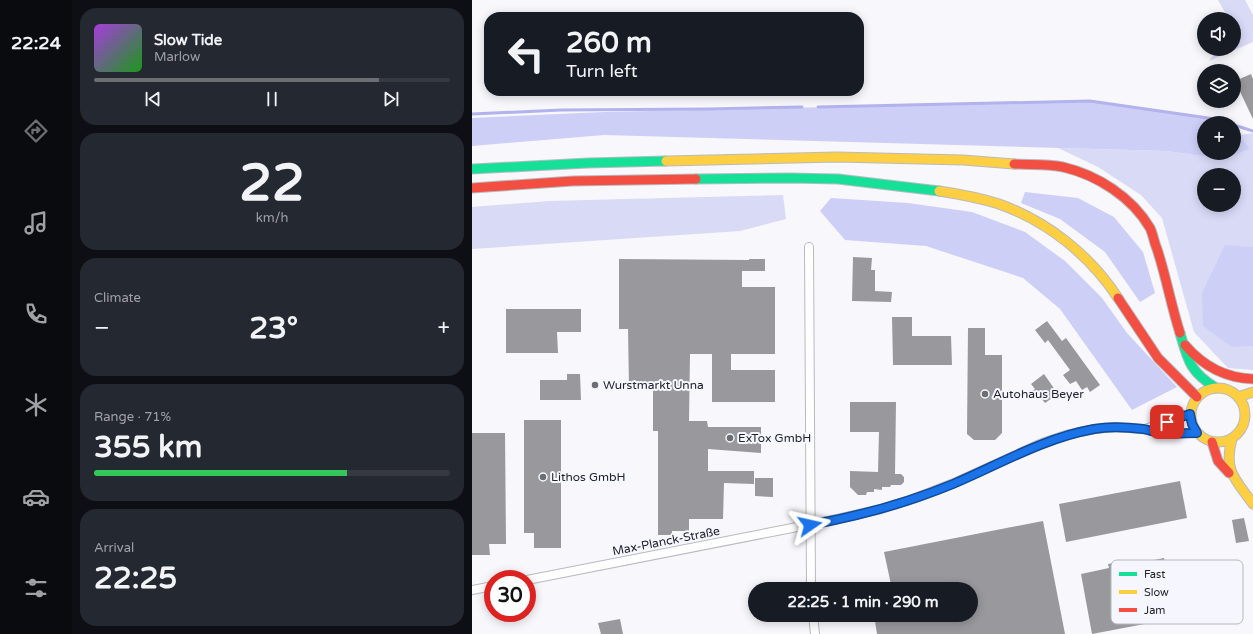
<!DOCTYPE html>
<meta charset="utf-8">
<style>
:root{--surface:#171b24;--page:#242831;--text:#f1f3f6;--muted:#9ea1a6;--line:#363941;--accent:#6d6e74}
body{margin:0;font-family:"Varela Round",sans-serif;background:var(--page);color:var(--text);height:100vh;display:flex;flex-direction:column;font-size:15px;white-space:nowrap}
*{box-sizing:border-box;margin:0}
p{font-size:13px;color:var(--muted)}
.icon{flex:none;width:22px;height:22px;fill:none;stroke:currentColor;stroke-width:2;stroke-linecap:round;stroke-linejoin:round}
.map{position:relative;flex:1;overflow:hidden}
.drawer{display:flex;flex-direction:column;gap:8px;padding:8px;background:#0d0f14;width:400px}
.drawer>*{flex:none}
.guide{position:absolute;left:12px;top:12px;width:380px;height:84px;border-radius:16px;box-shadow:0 2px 10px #0003;background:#171b24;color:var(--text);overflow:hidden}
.controls{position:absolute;left:725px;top:12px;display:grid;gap:8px}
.controls a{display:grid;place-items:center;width:44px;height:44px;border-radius:50%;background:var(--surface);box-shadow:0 2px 10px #0003;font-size:20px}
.speed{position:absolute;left:12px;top:570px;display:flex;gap:8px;font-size:20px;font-weight:700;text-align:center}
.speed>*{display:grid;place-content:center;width:52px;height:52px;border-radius:50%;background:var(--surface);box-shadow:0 2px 10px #0003;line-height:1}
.speed .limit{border:6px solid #d22;background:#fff;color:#111}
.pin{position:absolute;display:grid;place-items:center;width:34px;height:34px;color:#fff;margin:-17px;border-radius:8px;box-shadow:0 2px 6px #0006}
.me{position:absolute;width:44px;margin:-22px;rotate:79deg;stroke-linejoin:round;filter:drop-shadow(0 0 3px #0008)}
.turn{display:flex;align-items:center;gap:14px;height:84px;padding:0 16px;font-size:18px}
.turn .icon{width:52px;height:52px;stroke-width:2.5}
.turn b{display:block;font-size:28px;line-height:34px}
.big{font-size:30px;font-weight:700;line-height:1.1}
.drawer .widget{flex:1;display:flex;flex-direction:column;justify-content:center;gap:6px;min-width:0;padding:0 14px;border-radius:16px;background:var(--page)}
.drawer .dial{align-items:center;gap:0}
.dial b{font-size:52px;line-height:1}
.song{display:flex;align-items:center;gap:12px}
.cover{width:48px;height:48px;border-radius:6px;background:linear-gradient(135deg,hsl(280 70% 55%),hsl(120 70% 35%))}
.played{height:4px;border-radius:2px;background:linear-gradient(90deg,var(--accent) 80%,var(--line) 80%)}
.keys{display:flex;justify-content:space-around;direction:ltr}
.heat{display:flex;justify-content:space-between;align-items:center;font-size:22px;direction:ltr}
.charge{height:6px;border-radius:3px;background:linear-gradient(90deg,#34c759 71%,var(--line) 0)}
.trip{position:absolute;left:276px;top:582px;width:230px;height:40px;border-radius:20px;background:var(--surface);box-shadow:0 2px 10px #0003;font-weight:700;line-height:40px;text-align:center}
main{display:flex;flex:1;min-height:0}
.tab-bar{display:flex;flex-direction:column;width:72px;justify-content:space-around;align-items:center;background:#090b0e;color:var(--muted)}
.tab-bar .icon{width:28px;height:28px}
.tab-bar .on{color:var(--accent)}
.tab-bar b{font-size:18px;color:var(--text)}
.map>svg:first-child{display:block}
.green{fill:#d9daf6;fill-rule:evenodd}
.forest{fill:#cecff6}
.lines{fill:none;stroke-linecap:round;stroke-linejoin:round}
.stream{stroke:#b2b2ed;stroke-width:3}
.building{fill:#98989d}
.street-casing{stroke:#b9bac0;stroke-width:10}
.fast-casing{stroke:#b9bac0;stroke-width:11}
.slow-casing{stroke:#b9bac0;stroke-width:11}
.jam-casing{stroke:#b9bac0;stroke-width:11}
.street{stroke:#fefeff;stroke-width:8}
.fast{stroke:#16e098;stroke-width:9}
.slow{stroke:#ffcf43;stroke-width:9}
.jam{stroke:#f24e42;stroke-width:9}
.route-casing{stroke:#114b97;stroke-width:10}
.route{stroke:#1a73e8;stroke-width:7}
.poi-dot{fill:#6d6e74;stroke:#f5f6fe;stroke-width:1.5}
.labels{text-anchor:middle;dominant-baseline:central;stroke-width:4;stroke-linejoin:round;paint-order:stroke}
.poi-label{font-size:12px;fill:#23242b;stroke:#f5f6fe;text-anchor:start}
.street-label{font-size:12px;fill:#23242b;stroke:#f5f6fe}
.key{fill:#f5f6fe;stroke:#b6b7bf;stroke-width:1}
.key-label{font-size:11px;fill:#23242b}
</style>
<main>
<nav class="tab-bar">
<b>22:24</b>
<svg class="icon on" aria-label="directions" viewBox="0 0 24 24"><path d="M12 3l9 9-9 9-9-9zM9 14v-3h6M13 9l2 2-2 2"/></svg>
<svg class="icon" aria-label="music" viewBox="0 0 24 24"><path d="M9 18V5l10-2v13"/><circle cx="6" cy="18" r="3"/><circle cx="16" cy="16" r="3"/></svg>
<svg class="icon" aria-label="phone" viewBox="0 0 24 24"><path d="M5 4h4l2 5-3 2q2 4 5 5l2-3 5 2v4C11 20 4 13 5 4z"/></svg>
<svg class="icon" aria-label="climate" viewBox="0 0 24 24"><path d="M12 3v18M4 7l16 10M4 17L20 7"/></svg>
<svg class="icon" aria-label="car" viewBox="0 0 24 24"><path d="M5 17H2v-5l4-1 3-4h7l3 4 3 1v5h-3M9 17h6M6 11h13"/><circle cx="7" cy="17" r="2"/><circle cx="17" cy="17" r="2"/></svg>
<svg class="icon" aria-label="filters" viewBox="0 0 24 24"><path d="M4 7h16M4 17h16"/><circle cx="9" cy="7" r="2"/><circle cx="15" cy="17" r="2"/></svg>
</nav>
<section class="drawer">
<div class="widget">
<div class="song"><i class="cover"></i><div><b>Slow Tide</b><p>Marlow</p></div></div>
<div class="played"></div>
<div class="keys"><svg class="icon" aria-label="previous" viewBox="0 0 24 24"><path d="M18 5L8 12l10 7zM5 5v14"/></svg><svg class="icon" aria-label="pause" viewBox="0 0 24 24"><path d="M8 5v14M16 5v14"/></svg><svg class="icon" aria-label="next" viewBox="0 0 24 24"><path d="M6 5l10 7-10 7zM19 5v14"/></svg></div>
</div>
<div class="widget dial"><b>22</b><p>km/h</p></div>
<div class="widget"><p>Climate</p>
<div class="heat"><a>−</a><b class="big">23°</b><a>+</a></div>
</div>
<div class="widget"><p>Range · 71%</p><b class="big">355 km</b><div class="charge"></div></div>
<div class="widget"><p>Arrival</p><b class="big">22:25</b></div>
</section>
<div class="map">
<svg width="781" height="634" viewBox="0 0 781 634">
<rect width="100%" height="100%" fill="#f7f7fc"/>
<g class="green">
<polygon points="746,0 773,0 781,15 781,42 737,61 746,49 762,49 762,19 753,19 754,14"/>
<path d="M 781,133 L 781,370 L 756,368 L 722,332 L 690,218 L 669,195 L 626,167 L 586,148 L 694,151 L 751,159 L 778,149 L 768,135 ZM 732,175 L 762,175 L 762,205 L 732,205 Z"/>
<polygon points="311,195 314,219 268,231 0,249 0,207 77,201"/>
</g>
<g class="forest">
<polygon points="618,101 743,119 750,123 732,123 732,153 762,153 762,131 768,135 778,149 752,159 694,151 132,135 0,146 0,118 132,112"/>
<polygon points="553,192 606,198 642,217 671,252 683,293 668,302 633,252 588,219 549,203"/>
<polygon points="359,198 436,203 500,212 553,232 593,261 630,298 655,333 705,387 660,410 588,309 551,278 454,246 373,240 348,211"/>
<polygon points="753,245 781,247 781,346 760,347 731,326 730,293"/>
</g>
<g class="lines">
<g class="stream">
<polyline points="346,107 618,101 743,119 756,123"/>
<polyline points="0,114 89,110 236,109 330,107"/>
<polyline points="762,125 781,131"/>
</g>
</g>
<g class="building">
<polygon points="779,74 781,79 781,119 763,81"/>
<polygon points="381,257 400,258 399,270 403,270 403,291 420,292 419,302 380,301"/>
<polygon points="147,259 277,260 277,259 293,259 293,271 270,271 270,287 303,287 303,354 259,354 259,370 303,370 303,402 240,402 240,354 218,354 217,421 235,421 236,427 289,427 289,453 236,449 236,471 282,471 282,484 252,483 251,519 217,519 217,531 200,531 200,535 186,535 186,431 181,431 181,387 157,387 156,329 147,329"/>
<polygon points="34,309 109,309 109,332 85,332 86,353 34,353"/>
<polygon points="420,317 440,317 440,336 479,336 480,365 421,365"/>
<polygon points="575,321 590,341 594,338 628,385 618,392 615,387 610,390 604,381 598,384 591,375 598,370 576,340 573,343 563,330"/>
<polygon points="496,328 513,328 513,355 530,355 530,433 523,440 502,440 495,434"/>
<polygon points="95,374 108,374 109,400 68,400 68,380 95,380"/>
<polygon points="572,374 586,394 573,403 569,398 566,400 560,391 563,389 559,384"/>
<polygon points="378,402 424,402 423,474 429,474 432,477 432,482 429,485 419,485 418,487 410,487 410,490 402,489 402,492 395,492 394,495 386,495 378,487 378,471 406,472 407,432 378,432"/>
<polygon points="52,420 89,420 89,548 62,548 62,533 52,533"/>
<polygon points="0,433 33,433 34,544 17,544 18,555 0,555"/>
<polygon points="283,478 301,478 301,497 283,496"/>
<polygon points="708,481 715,518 594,542 587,504"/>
<polygon points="772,518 777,541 764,543 760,520"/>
<polygon points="571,521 593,634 405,634 402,615 499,615 499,589 420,589 412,552"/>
<polygon points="692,558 696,579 702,578 705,596 700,597 704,618 620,634 609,574 637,568 636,564 647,562 647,567"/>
<polygon points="148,619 151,634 129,634 126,623"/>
</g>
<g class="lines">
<defs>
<g id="street">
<polyline points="337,247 339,589"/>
<polyline points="673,429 718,414"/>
<polyline points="55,580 356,521 409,509 441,499 482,483 570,443 594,435 623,429 641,427 671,429 691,433 725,433"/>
<polyline points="0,590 21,586"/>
<polyline points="341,615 343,634"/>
</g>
<g id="fast">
<polyline points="0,169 116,163 194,161"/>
<polyline points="224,179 318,178 366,179 467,191"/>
<path d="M 708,333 C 716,361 718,372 744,388"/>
</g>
<g id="slow">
<polyline points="194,161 365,157 491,160 542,164"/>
<path d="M 467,191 C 487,194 508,198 527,204 C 575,221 618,255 646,298"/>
<circle cx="746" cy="415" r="27"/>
<polyline points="766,397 781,392"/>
<path d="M 760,439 C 751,471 764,480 781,504"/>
</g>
<g id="jam">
<path d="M 542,164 C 558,165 575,164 591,167 C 625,175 660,197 678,228 C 681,234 682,242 685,249 C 694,276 699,305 708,333"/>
<polyline points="0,188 101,181 224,179"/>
<polyline points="646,298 686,358 725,397"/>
<path d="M 713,345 C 731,366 753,378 781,379"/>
<polyline points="740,442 746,461 757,473"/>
</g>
</defs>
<use href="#street" class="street-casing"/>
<use href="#fast" class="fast-casing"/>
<use href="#slow" class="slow-casing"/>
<use href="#jam" class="jam-casing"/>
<use href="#street" class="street"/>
<use href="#fast" class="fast"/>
<use href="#slow" class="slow"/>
<use href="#jam" class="jam"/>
</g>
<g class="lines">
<defs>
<path id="route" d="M 338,525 C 387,516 435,503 481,484 C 528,464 572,438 622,429 C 638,426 655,427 671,429 C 678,430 684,433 691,433 C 702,434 714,433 725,433 L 720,424 L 718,414 L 695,422"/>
</defs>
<use href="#route" class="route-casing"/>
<use href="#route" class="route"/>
</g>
<g class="poi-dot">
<circle cx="123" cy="385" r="4"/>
<circle cx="513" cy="394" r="4"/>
<circle cx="258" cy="438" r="4"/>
<circle cx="71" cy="477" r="4"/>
</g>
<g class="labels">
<g class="poi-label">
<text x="131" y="385">Wurstmarkt Unna</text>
<text x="521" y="394">Autohaus Beyer</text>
<text x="266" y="438">ExTox GmbH</text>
<text x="79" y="477">Lithos GmbH</text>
</g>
<g class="street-label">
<text transform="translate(194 541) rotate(-11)">Max-Planck-Straße</text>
</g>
</g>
<rect x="639" y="560" width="132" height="64" rx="6" class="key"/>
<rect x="647" y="572" width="18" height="4" fill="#16e098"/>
<rect x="647" y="590" width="18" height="4" fill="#ffcf43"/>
<rect x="647" y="608" width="18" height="4" fill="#f24e42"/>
<g class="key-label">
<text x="672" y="578">Fast</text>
<text x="672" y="596">Slow</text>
<text x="672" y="614">Jam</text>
</g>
</svg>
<div class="controls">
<a><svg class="icon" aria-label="sound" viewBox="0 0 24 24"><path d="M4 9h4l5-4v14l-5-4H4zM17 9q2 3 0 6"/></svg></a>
<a><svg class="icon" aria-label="layers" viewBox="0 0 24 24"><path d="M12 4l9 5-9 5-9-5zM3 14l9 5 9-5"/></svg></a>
<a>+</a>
<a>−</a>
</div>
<div class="speed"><div class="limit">30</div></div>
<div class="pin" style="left:695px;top:422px;background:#d93025"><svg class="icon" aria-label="arrive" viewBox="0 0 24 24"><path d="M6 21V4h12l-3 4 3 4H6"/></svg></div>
<svg class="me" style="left:338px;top:525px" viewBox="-20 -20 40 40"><path d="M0-17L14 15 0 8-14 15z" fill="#1a73e8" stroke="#fff" stroke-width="4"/></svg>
<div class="trip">22:25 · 1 min · 290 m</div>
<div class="guide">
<div class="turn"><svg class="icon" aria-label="left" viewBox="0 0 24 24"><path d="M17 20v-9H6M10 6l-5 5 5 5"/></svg><div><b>260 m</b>Turn left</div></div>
</div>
</div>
</main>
